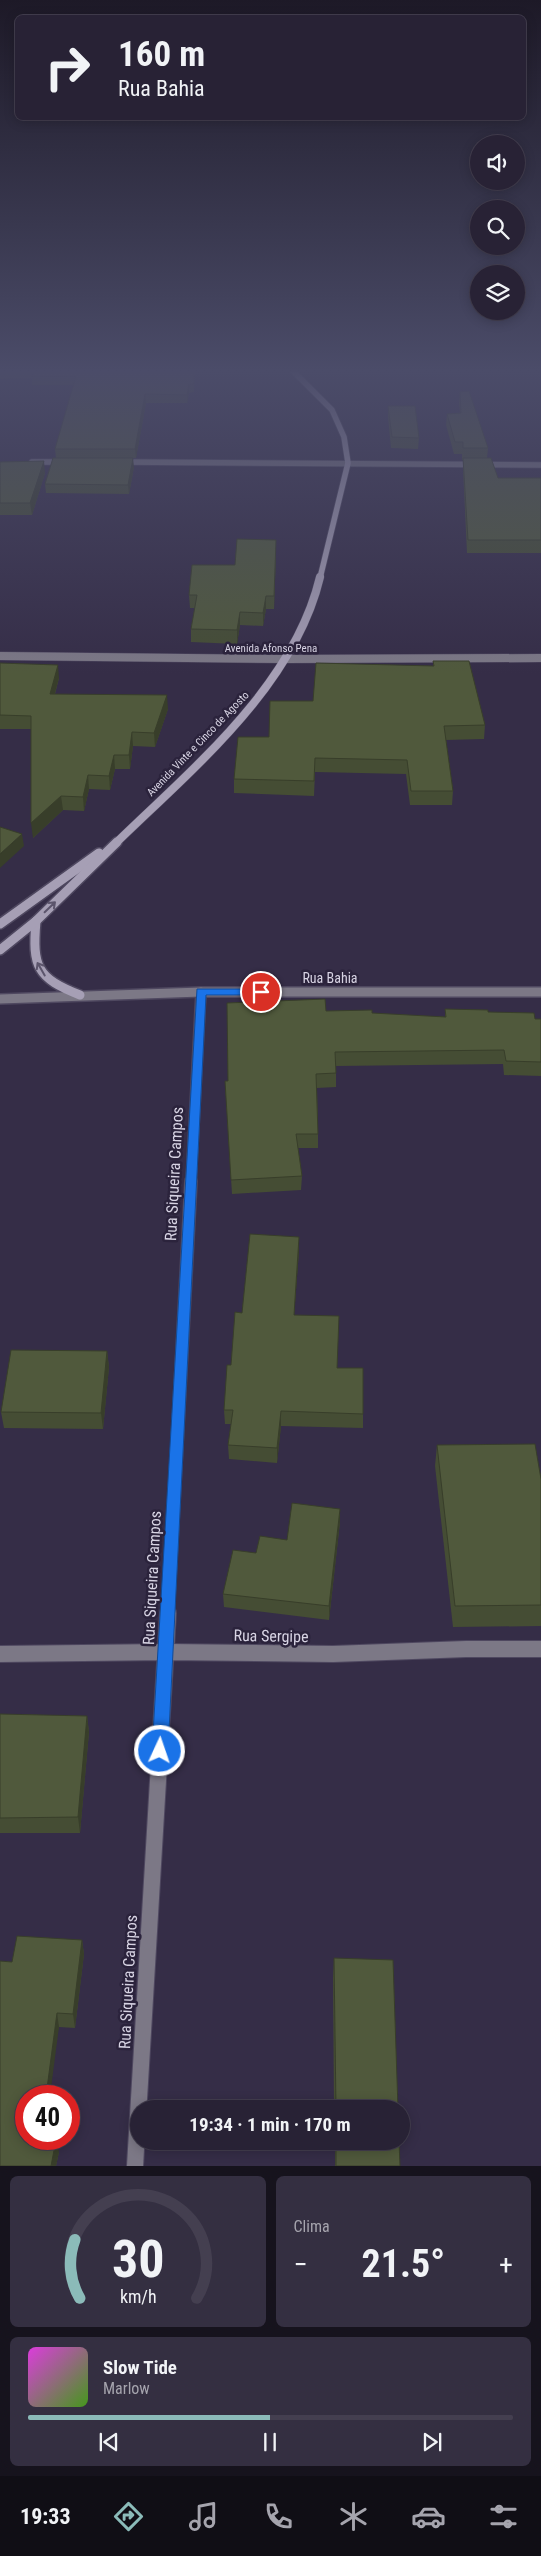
<!DOCTYPE html>
<html lang="pt">
<meta charset="utf-8">
<style>
:root{--surface:#282235;--page:#342f41;--text:#f1f3f6;--muted:#a5a4ad;--line:#443f50;--accent:#8bbbb9}
body{margin:0;font-family:"Roboto Condensed",sans-serif;background:var(--page);color:var(--text);height:100vh;display:flex;flex-direction:column;font-size:19px;white-space:nowrap}
*{box-sizing:border-box;margin:0}
p{font-size:16px;color:var(--muted)}
.icon{flex:none;width:28px;height:28px;fill:none;stroke:currentColor;stroke-width:2;stroke-linecap:round;stroke-linejoin:round}
.map{position:relative;height:2166px;overflow:hidden}
.details{display:flex;flex-direction:column;gap:10px;padding:10px;background:#16131d;flex:1}
.details>*{flex:none}
.hud{position:absolute;left:15px;top:15px;width:511px;height:105px;border-radius:8px;box-shadow:0 2px 12px #0003,0 0 0 1px var(--line);background:#282235;color:var(--text);overflow:hidden}
.controls{position:absolute;left:470px;top:135px;display:grid;gap:10px}
.controls a{display:grid;place-items:center;width:55px;height:55px;border-radius:50%;background:var(--surface);box-shadow:0 2px 12px #0003,0 0 0 1px var(--line);font-size:25px}
.speed{position:absolute;left:15px;top:2085px;display:flex;gap:10px;font-size:25px;font-weight:700;text-align:center}
.speed>*{display:grid;place-content:center;width:65px;height:65px;border-radius:50%;background:var(--surface);box-shadow:0 2px 12px #0003,0 0 0 1px var(--line);line-height:1}
.speed .limit{border:8px solid #d22;background:#fff;color:#111}
.pin{position:absolute;display:grid;place-items:center;width:42px;height:42px;color:#fff;margin:-21px;border:2px solid #fff;border-radius:50%;box-shadow:0 1px 5px #0007}
.me{position:absolute;width:55px;margin:-28px;rotate:3deg;stroke-linejoin:round;filter:drop-shadow(0 0 4px #0008)}
.turn{display:flex;align-items:center;gap:18px;height:105px;padding:0 20px;font-size:22px}
.turn .icon{width:65px;height:65px;stroke-width:2.5}
.turn b{display:block;font-size:35px;line-height:42px}
.big{font-size:38px;font-weight:700;line-height:1.1}
.details .tile{flex:1;display:flex;flex-direction:column;justify-content:center;gap:8px;min-width:0;padding:0 18px;border-radius:8px;background:var(--page)}
.details .dial{align-items:center;gap:0}
.dial svg{height:130px;overflow:visible;fill:none;stroke:var(--line);stroke-width:7;stroke-linecap:round;text-anchor:middle}
.dial text{fill:var(--text);stroke:none}
.song{display:flex;align-items:center;gap:15px}
.cover{width:60px;height:60px;border-radius:8px;background:linear-gradient(135deg,hsl(300 70% 55%),hsl(100 70% 35%))}
.played{height:5px;border-radius:2px;background:linear-gradient(90deg,var(--accent) 50%,var(--line) 50%)}
.keys{display:flex;justify-content:space-around;direction:ltr}
.heat{display:flex;justify-content:space-between;align-items:center;font-size:28px;direction:ltr}
.details .tiles{flex:1;display:grid;gap:10px;grid-template-columns:1fr 1fr}
.tile:last-child{grid-column:span 2}
.trip{position:absolute;left:130px;top:2100px;width:280px;height:50px;border-radius:25px;background:var(--surface);box-shadow:0 2px 12px #0003,0 0 0 1px var(--line);font-weight:700;line-height:50px;text-align:center}
.menu{display:flex;height:80px;justify-content:space-around;align-items:center;background:#100e15;color:var(--muted)}
.menu .icon{width:35px;height:35px}
.menu .active{color:var(--accent)}
.menu b{font-size:22px;color:var(--text)}
.map>svg:first-child{display:block}
.lines{fill:none;stroke-linecap:round;stroke-linejoin:round}
.minor-far1-casing{stroke:#4f4860;stroke-width:9}
.minor-casing{stroke:#4f4860;stroke-width:18}
.tertiary-far3-casing{stroke:#4f4860;stroke-width:7}
.tertiary-far2-casing{stroke:#4f4860;stroke-width:12}
.tertiary-far1-casing{stroke:#4f4860;stroke-width:14}
.tertiary-casing{stroke:#4f4860;stroke-width:18}
.secondary-far2-casing{stroke:#4f4860;stroke-width:7}
.secondary-far1-casing{stroke:#4f4860;stroke-width:9}
.secondary-casing{stroke:#4f4860;stroke-width:12}
.minor-far1{stroke:#7c7886;stroke-width:8}
.minor{stroke:#7c7886;stroke-width:16}
.tertiary-far3{stroke:#7c7886;stroke-width:5.5}
.tertiary-far2{stroke:#7c7886;stroke-width:9}
.tertiary-far1{stroke:#7c7886;stroke-width:12}
.tertiary{stroke:#7c7886;stroke-width:16}
.secondary-far2{stroke:#a69fb5;stroke-width:5.5}
.secondary-far1{stroke:#a69fb5;stroke-width:8}
.secondary{stroke:#a69fb5;stroke-width:9}
.wall{fill:#454d34}
.shaded-wall{fill:#383e2a}
.building{fill:#50593c;stroke:#383e2a}
.oneway{stroke:#5c556c}
.route{fill:#1a73e8;stroke:#114b97}
.labels{text-anchor:middle;dominant-baseline:central;stroke-width:5;stroke-linejoin:round;paint-order:stroke}
.far-street-label{font-size:11px;fill:#d7d3e3;stroke:#2b233c}
.street-label{font-size:14px;fill:#d7d3e3;stroke:#2b233c}
.near-street-label{font-size:16px;fill:#d7d3e3;stroke:#2b233c}
</style>
<div class="map">
<svg width="541" height="2166" viewBox="0 0 541 2166">
<rect width="100%" height="100%" fill="#352d47"/>
<g class="lines">
<defs>
<polyline id="minor-far1" points="0,656 286,659 541,658"/>
<polyline id="minor" points="0,1654 166,1652 333,1654 466,1649 541,1649"/>
<g id="tertiary-far3">
<polyline points="32,462 65,462"/>
<polyline points="122,462 541,465"/>
</g>
<g id="tertiary-far2">
<polyline points="0,999 201,992 541,992"/>
<polyline points="191,1182 201,992"/>
</g>
<polyline id="tertiary-far1" points="168,1614 191,1181"/>
<polyline id="tertiary" points="135,2166 168,1613"/>
<polyline id="secondary-far2" points="292,370 332,410 344,437 348,463 320,578"/>
<path id="secondary-far1" d="M 116,843 C 193,768 294,686 320,577"/>
<g id="secondary">
<path d="M 36,921 C 32,967 37,978 80,995"/>
<polyline points="0,924 99,853"/>
<polyline points="0,950 36,921 117,842"/>
</g>
</defs>
<use href="#minor-far1" class="minor-far1-casing"/>
<use href="#minor" class="minor-casing"/>
<use href="#tertiary-far3" class="tertiary-far3-casing"/>
<use href="#tertiary-far2" class="tertiary-far2-casing"/>
<use href="#tertiary-far1" class="tertiary-far1-casing"/>
<use href="#tertiary" class="tertiary-casing"/>
<use href="#secondary-far2" class="secondary-far2-casing"/>
<use href="#secondary-far1" class="secondary-far1-casing"/>
<use href="#secondary" class="secondary-casing"/>
<use href="#minor-far1" class="minor-far1"/>
<use href="#minor" class="minor"/>
<use href="#tertiary-far3" class="tertiary-far3"/>
<use href="#tertiary-far2" class="tertiary-far2"/>
<use href="#tertiary-far1" class="tertiary-far1"/>
<use href="#tertiary" class="tertiary"/>
<use href="#secondary-far2" class="secondary-far2"/>
<use href="#secondary-far1" class="secondary-far1"/>
<use href="#secondary" class="secondary"/>
</g>
<g class="wall">
<polygon points="0,370 195,370 194,392 189,393 187,403 146,403 136,458 56,458 55,449 74,385 32,385 32,378 0,379"/>
<polygon points="460,392 488,448 487,458 498,478 541,478 541,553 467,553 463,469 463,460 462,460 462,454 454,454 446,425 447,414 460,413 459,403"/>
<polygon points="388,406 419,438 418,449 391,448 388,417"/>
<polygon points="0,462 45,473 32,515 0,515"/>
<polygon points="134,467 129,494 46,493 45,484"/>
<polygon points="276,552 274,609 266,609 263,626 240,625 237,644 191,642 191,629 195,608 190,608 189,595 235,565"/>
<polygon points="433,661 485,725 484,739 446,740 453,791 452,805 410,805 406,774 315,772 314,796 234,793 234,779 269,737 313,701 433,666"/>
<polygon points="0,663 59,678 55,694 168,709 155,747 133,746 130,769 115,769 110,790 89,789 84,811 63,810 33,838 31,729 0,729"/>
<polygon points="445,1009 488,1012 535,1019 541,1019 541,1076 504,1075 503,1064 336,1066 336,1087 317,1088 318,1134 318,1148 298,1148 302,1176 301,1190 232,1194 225,1081 228,1081 326,1011 445,1017"/>
<polygon points="299,1237 299,1251 294,1315 337,1368 363,1414 363,1428 281,1426 277,1463 229,1459 228,1445 231,1424 225,1424 224,1410 231,1365 242,1313"/>
<polygon points="107,1351 109,1367 103,1429 4,1428 1,1412"/>
<polygon points="437,1445 541,1479 541,1626 453,1627 435,1466"/>
<polygon points="340,1509 340,1522 329,1620 224,1607 223,1594 256,1553 287,1540"/>
<polygon points="0,1714 87,1716 89,1732 80,1833 0,1833"/>
<polygon points="82,1940 84,1954 75,2028 59,2027 26,2139 59,2152 56,2166 0,2166 12,1962"/>
<polygon points="334,1958 398,2109 334,2109 333,1977"/>
<polygon points="335,2141 399,2141 400,2166 335,2166"/>
</g>
<g class="shaded-wall">
<polygon points="189,384 189,393 187,403 187,395"/>
<polygon points="145,394 146,403 136,458 135,449"/>
<polygon points="133,458 134,467 129,494 128,485"/>
<polygon points="44,461 45,473 32,515 30,503"/>
<polygon points="276,540 276,552 274,609 274,596"/>
<polygon points="266,596 266,609 263,626 263,613"/>
<polygon points="240,612 240,625 237,644 237,630"/>
<polygon points="58,665 59,678 51,707 50,694"/>
<polygon points="167,695 168,709 155,747 154,733"/>
<polygon points="132,732 133,746 130,769 129,755"/>
<polygon points="114,755 115,769 110,790 109,776"/>
<polygon points="88,775 89,789 84,811 83,797"/>
<polygon points="61,796 63,810 33,838 31,823"/>
<polygon points="22,834 24,846 0,868 0,854"/>
<polygon points="299,1237 299,1251 293,1329 294,1315"/>
<polygon points="107,1351 109,1367 103,1429 101,1413"/>
<polygon points="281,1411 281,1426 277,1463 277,1448"/>
<polygon points="340,1509 340,1522 329,1620 329,1606"/>
<polygon points="87,1716 89,1732 80,1833 78,1817"/>
<polygon points="82,1940 84,1954 75,2028 73,2014"/>
<polygon points="57,2013 59,2027 50,2096 46,2096"/>
<polygon points="56,2140 59,2152 56,2166 51,2166"/>
</g>
<g class="building">
<polygon points="33,370 194,370 194,384 189,384 187,395 145,394 135,449 55,449 76,376 32,377"/>
<polygon points="469,391 488,448 463,448 463,442 455,442 447,414 461,413 460,392"/>
<polygon points="388,406 415,406 419,438 392,437"/>
<polygon points="53,458 133,458 128,485 45,484"/>
<polygon points="463,458 491,458 498,478 541,478 541,540 468,540"/>
<polygon points="44,461 30,503 0,503 0,462"/>
<polygon points="237,539 276,540 274,596 266,596 263,613 240,612 237,630 191,629 197,595 189,595 192,565 235,565"/>
<polygon points="433,661 469,661 485,725 444,726 453,791 411,791 407,760 315,758 314,781 234,779 238,737 269,737 270,701 313,701 316,663 434,666"/>
<polygon points="0,663 58,665 50,694 167,695 154,733 132,732 129,755 114,755 109,776 88,775 83,797 61,796 31,823 31,716 0,715"/>
<polygon points="0,827 22,834 0,854"/>
<polygon points="325,999 326,1011 372,1010 372,1013 446,1017 445,1009 488,1010 488,1012 534,1013 535,1019 541,1019 541,1062 506,1061 504,1050 335,1052 336,1073 316,1074 318,1134 296,1134 302,1176 231,1180 225,1081 228,1081 227,1003"/>
<polygon points="250,1234 299,1237 294,1315 339,1316 337,1368 363,1368 363,1414 281,1411 277,1448 228,1445 233,1410 224,1410 227,1365 231,1365 235,1312 242,1313"/>
<polygon points="11,1350 107,1351 101,1413 1,1412"/>
<polygon points="535,1444 541,1479 541,1605 455,1606 437,1445"/>
<polygon points="292,1503 340,1509 329,1606 223,1594 233,1550 256,1553 260,1536 287,1540"/>
<polygon points="0,1714 87,1716 78,1817 0,1818"/>
<polygon points="17,1936 82,1940 73,2014 57,2013 46,2096 26,2096 26,2139 52,2139 56,2140 51,2166 0,2166 0,1961 12,1962"/>
<polygon points="334,1958 393,1960 398,2109 336,2109"/>
<polygon points="336,2141 399,2141 400,2166 336,2166"/>
</g>
<defs><path id="oneway-shaft" d="M-6 0H5M1.5-3L5.5 0L1.5 3" fill="none" stroke-width="1.6" stroke-linecap="round" stroke-linejoin="round" transform="scale(1.25)"/></defs>
<g class="oneway">
<use href="#oneway-shaft" transform="translate(50 907) rotate(-44)"/>
<use href="#oneway-shaft" transform="translate(41 969) rotate(-120)"/>
</g>
<linearGradient id="sky" x2="0" y2="1"><stop stop-color="#1d1927"/><stop offset="0.55" stop-color="#4b4c69"/><stop offset="1" stop-color="#4b4c69" stop-opacity="0"/></linearGradient>
<rect width="541" height="674" fill="url(#sky)"/>
<polygon class="route" points="197,989 261,989 266,992 261,995 206,995 168,1751 166,1756 160,1759 154,1756 152,1751"/>
<g class="labels">
<g class="far-street-label">
<text x="271" y="648">Avenida Afonso Pena</text>
<text transform="translate(198 744) rotate(-46)">Avenida Vinte e Cinco de Agosto</text>
</g>
<g class="street-label">
<text x="330" y="978">Rua Bahia</text>
</g>
<g class="near-street-label">
<text transform="translate(174 1174) rotate(-87)">Rua Siqueira Campos</text>
<text transform="translate(152 1578) rotate(-87)">Rua Siqueira Campos</text>
<text transform="translate(271 1636) rotate(1)">Rua Sergipe</text>
<text transform="translate(128 1982) rotate(-87)">Rua Siqueira Campos</text>
</g>
</g>
</svg>
<div class="controls">
<a><svg class="icon" aria-label="sound" viewBox="0 0 24 24"><path d="M4 9h4l5-4v14l-5-4H4zM17 9q2 3 0 6"/></svg></a>
<a><svg class="icon" aria-label="search" viewBox="0 0 24 24"><circle cx="10" cy="10" r="6"/><path d="M15 15l6 6"/></svg></a>
<a><svg class="icon" aria-label="layers" viewBox="0 0 24 24"><path d="M12 4l9 5-9 5-9-5zM3 14l9 5 9-5"/></svg></a>
</div>
<div class="speed"><div class="limit">40</div></div>
<div class="pin" style="left:261px;top:992px;background:#d93025"><svg class="icon" aria-label="arrive" viewBox="0 0 24 24"><path d="M6 21V4h12l-3 4 3 4H6"/></svg></div>
<svg class="me" style="left:160px;top:1751px" viewBox="-20 -20 40 40"><circle r="17" fill="#1a73e8" stroke="#fff" stroke-width="3"/><path d="M0-11L8 9 0 5-8 9z" fill="#fff"/></svg>
<div class="trip">19:34 · 1 min · 170 m</div>
<div class="hud">
<div class="turn"><svg class="icon" aria-label="right" viewBox="0 0 24 24"><path d="M7 20v-9h11M14 6l5 5-5 5"/></svg><div><b>160 m</b>Rua Bahia</div></div>
</div>
</div>
<section class="details">
<div class="tiles">
<div class="tile dial"><svg viewBox="0 0 100 80">
<path d="M14 69A42 42 0 1 1 86 69"/>
<path d="M14 69A42 42 0 0 1 11 33" stroke="#8bbbb9"/>
<text x="50" y="56" font-size="32" font-weight="700">30</text>
<text x="50" y="72" font-size="11">km/h</text>
</svg></div>
<div class="tile"><p>Clima</p>
<div class="heat"><a>−</a><b class="big">21.5°</b><a>+</a></div>
</div>
<div class="tile">
<div class="song"><i class="cover"></i><div><b>Slow Tide</b><p>Marlow</p></div></div>
<div class="played"></div>
<div class="keys"><svg class="icon" aria-label="previous" viewBox="0 0 24 24"><path d="M18 5L8 12l10 7zM5 5v14"/></svg><svg class="icon" aria-label="pause" viewBox="0 0 24 24"><path d="M8 5v14M16 5v14"/></svg><svg class="icon" aria-label="next" viewBox="0 0 24 24"><path d="M6 5l10 7-10 7zM19 5v14"/></svg></div>
</div>
</div>
</section>
<nav class="menu">
<b>19:33</b>
<svg class="icon active" aria-label="directions" viewBox="0 0 24 24"><path d="M12 3l9 9-9 9-9-9zM9 14v-3h6M13 9l2 2-2 2"/></svg>
<svg class="icon" aria-label="music" viewBox="0 0 24 24"><path d="M9 18V5l10-2v13"/><circle cx="6" cy="18" r="3"/><circle cx="16" cy="16" r="3"/></svg>
<svg class="icon" aria-label="phone" viewBox="0 0 24 24"><path d="M5 4h4l2 5-3 2q2 4 5 5l2-3 5 2v4C11 20 4 13 5 4z"/></svg>
<svg class="icon" aria-label="climate" viewBox="0 0 24 24"><path d="M12 3v18M4 7l16 10M4 17L20 7"/></svg>
<svg class="icon" aria-label="car" viewBox="0 0 24 24"><path d="M5 17H2v-5l4-1 3-4h7l3 4 3 1v5h-3M9 17h6M6 11h13"/><circle cx="7" cy="17" r="2"/><circle cx="17" cy="17" r="2"/></svg>
<svg class="icon" aria-label="filters" viewBox="0 0 24 24"><path d="M4 7h16M4 17h16"/><circle cx="9" cy="7" r="2"/><circle cx="15" cy="17" r="2"/></svg>
</nav>
